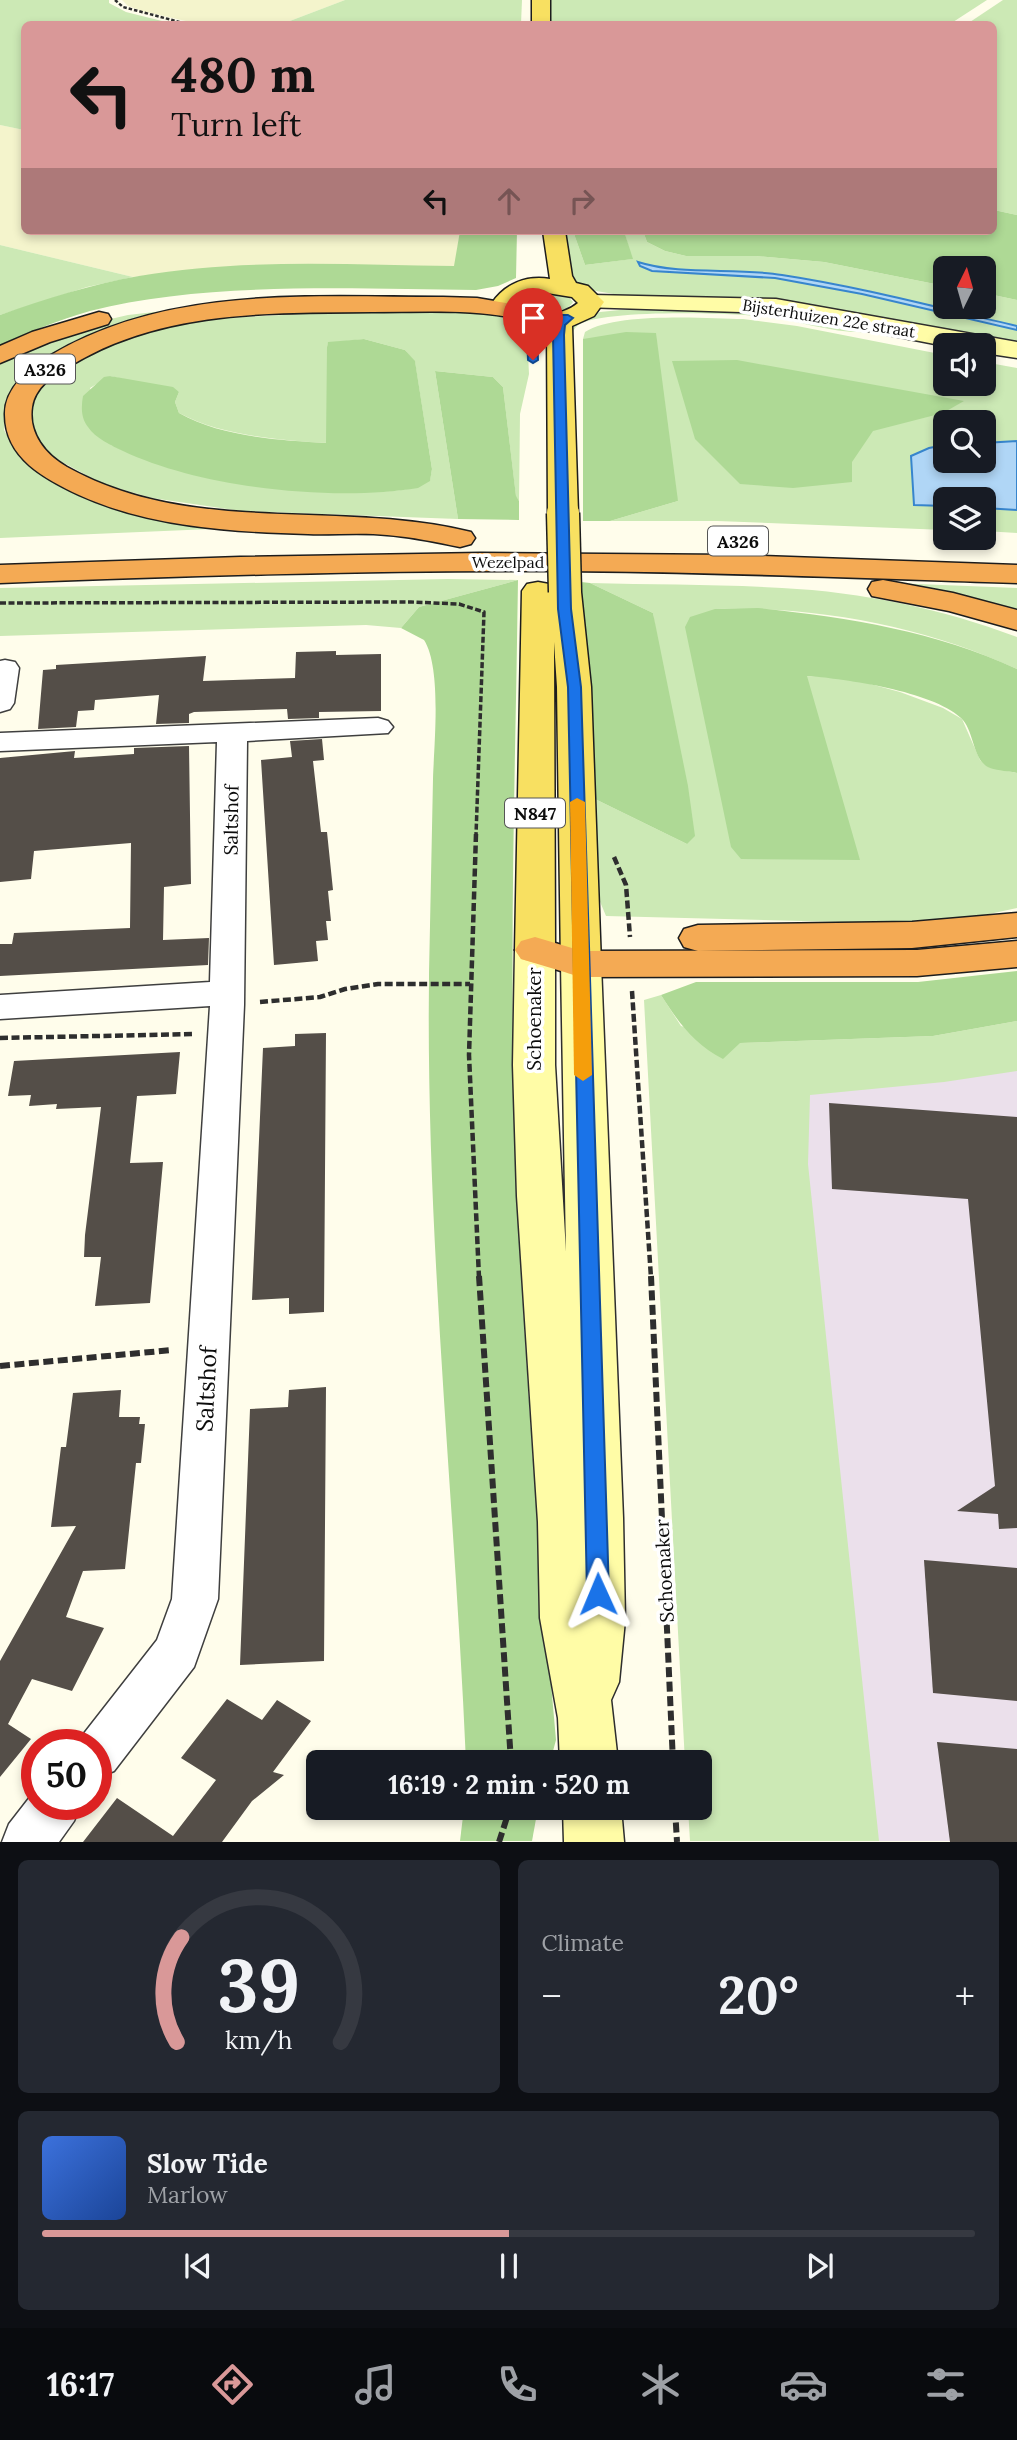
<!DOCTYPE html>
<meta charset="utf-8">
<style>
:root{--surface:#171b24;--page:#242831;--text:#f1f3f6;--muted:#9ea1a6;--line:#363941;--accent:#d99898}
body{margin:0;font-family:Lora,serif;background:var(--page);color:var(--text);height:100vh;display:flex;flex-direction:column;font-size:26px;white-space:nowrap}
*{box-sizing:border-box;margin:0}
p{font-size:23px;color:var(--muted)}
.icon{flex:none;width:38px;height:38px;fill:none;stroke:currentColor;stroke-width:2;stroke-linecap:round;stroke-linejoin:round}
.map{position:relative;height:1842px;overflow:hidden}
.details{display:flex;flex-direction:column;gap:18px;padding:18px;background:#0d0f14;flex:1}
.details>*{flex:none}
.banner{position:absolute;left:21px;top:21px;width:976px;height:214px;border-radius:10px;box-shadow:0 4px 10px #0003;background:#d99898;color:#111;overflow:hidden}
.needle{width:46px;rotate:5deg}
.fabs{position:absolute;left:933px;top:256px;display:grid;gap:14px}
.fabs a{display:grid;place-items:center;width:63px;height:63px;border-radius:10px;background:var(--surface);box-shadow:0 4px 10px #0003;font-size:35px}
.speed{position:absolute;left:21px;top:1729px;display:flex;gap:14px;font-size:35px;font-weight:700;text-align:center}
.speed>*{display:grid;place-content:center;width:91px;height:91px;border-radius:50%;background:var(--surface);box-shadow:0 4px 10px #0003;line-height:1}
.speed .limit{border:10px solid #d22;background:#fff;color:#111}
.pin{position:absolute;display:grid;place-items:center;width:60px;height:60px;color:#fff;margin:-72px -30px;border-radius:50% 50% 50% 0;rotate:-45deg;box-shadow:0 0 7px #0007}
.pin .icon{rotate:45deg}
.me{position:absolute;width:77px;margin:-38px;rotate:359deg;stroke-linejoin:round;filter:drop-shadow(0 0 5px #0008)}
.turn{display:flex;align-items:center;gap:24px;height:147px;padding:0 35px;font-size:32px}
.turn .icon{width:91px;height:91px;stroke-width:2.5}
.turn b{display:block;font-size:49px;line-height:60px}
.lanes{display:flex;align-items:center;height:66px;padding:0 35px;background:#0003;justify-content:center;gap:35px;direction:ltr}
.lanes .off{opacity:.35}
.big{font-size:52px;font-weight:700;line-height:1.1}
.details .widget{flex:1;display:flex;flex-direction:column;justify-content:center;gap:10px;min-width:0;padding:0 24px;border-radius:10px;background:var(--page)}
.details .dial{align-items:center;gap:0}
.dial svg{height:182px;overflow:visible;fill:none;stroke:var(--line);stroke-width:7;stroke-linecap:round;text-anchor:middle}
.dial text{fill:var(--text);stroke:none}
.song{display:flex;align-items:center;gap:21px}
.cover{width:84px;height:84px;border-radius:10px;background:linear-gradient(135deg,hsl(220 70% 55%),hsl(220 70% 35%))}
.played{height:7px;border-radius:4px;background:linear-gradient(90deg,var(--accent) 50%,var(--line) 50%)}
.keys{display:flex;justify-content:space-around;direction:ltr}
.heat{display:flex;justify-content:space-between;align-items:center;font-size:38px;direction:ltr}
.details .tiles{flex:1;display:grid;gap:18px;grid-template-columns:1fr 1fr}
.widget:last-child{grid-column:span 2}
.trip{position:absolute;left:306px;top:1750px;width:406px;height:70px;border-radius:10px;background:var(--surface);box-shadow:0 4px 10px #0003;font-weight:700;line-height:70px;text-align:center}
.tabs{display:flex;height:112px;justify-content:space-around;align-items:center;background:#090b0e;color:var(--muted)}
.tabs .icon{width:49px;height:49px}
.tabs .active{color:var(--accent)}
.tabs b{font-size:32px;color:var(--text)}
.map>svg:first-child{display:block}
.industrial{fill:#ebe0eb}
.farmland{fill:#f4f4cc}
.green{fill:#cce9b5;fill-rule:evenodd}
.forest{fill:#aed995}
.water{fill:#b0d6f6;stroke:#3785cd;stroke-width:2}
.building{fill:#544e48}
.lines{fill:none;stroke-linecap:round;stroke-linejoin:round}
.minor-casing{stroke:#3f3f3f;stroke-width:3}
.secondary-casing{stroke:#2e2e2e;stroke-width:3}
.primary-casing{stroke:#1d1d1d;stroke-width:3}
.motorway-casing{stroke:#1d1d1d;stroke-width:3}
.path-far3{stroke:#2e2e2e;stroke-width:2.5;stroke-dasharray:3.5 2;stroke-linecap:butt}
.path-far2{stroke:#2e2e2e;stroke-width:3.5;stroke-dasharray:6 2.5;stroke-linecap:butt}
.path-far1{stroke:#2e2e2e;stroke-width:4.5;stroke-dasharray:8 3.5;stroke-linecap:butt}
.path{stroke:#2e2e2e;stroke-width:6;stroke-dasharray:10 4.5;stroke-linecap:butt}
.minor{fill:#fff;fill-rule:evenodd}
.secondary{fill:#fffca6;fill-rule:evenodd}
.primary{fill:#f8e061;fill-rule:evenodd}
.motorway{fill:#f4aa54;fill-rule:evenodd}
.primary-bridge-casing{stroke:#1d1d1d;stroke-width:35;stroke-linecap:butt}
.primary-bridge{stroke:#f8e061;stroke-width:32}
.route{fill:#1a73e8;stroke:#114b97;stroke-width:2}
.slow{fill:#f59e0b}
.labels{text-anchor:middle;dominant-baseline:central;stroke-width:7;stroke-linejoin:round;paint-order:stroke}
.far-street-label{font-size:16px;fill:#0c0c0c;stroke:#fff}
.shield{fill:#fff;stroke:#555;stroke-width:2}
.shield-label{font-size:18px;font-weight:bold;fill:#0c0c0c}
.street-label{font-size:19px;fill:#0c0c0c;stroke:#fff}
.near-street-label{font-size:23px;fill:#0c0c0c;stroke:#fff}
</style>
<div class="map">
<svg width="1017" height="1842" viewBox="0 0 1017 1842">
<rect width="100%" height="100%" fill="#fffdeb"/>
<polygon class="industrial" points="1017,1038 1017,1841 754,1841 780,1066"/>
<g class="farmland">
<polygon points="122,0 345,0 282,24 199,24 142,11 128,6"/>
<polygon points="0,125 24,130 24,231 460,231 455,266 222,267 133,277 0,245"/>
</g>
<g class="green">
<polygon points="0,0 109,0 109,3 126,12 174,24 24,24 24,130 0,125"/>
<polygon points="345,0 522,0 521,24 282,24"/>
<polygon points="546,0 987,0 950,24 548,24"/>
<polygon points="1003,0 1017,0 1017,215 994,210 994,24 967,24"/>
<path d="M 560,231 L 573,231 L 585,265 L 632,259 L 624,231 L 643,231 L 647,242 L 665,251 L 686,256 L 755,256 L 824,262 L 945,286 L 945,306 L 984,306 L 984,293 L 1017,300 L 1017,326 C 937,308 858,285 777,274 C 732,268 682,276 639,263 L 640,266 L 652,271 L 775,278 L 862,294 L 1017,330 L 1017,345 L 759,299 L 620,295 L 596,291 L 573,282 Z"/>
<polygon points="0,245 133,277 87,287 0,315"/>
<path d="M 536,291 L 566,294 L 573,302 C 560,320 535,313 518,305 L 517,301 L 519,296 Z"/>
<polygon points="207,306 110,327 70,343 36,365 6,407 4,430 20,458 40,474 74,492 234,528 0,538 0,357 89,324 128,315"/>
<path d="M 729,308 L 772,311 L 879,331 C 843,337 802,321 767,317 C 737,313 594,308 576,327 C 573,330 573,334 571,337 L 566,327 L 600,312 L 620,310 Z"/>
<path d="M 484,310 L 517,324 L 522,332 L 527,334 L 529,374 L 520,414 L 519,501 L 516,497 L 503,387 L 493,377 L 435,371 L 458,519 L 241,511 L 152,498 L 103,484 L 47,454 L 32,436 L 26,412 L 33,393 L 54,371 L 127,336 L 177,324 L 224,318 L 362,311 ZM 364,339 L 405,350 L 415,362 L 432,469 L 430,480 C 408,494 382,491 357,491 C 271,491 189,482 111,445 L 90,388 L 110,376 L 179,392 L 175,402 L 179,413 C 222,436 279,440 327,443 L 327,347 L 328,343 Z"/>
<path d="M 743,319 L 797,326 L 945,355 L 945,383 L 984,383 L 984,362 L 1017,368 L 1017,533 L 984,531 L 984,499 L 945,499 L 945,530 L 717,521 L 610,521 L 678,501 L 583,339 L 585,332 C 615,312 706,318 743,319 ZM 945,422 L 984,422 L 984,460 L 945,460 Z"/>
<polygon points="448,579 518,580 419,607 401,628 366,625 0,636 0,588"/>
<path d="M 590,583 C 654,585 719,584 782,588 C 862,592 943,609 1017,637 L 1017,669 C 924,626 817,606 715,609 L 806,676 L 852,679 L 900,692 L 943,708 L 962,719 L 980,760 L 988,767 L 1017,773 L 1017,908 L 980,916 L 883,923 L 606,916 L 596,892 L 593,798 L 687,844 L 653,613 Z"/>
<polygon points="893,583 1017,588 1017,612 946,591"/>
<polygon points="661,995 681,1026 740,1043 933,1036 1017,1021 1017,1071 944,1082 810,1095 808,1164 879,1841 690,1841 688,1808 700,1808 700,1762 685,1762 644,1000"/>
</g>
<g class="forest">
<polygon points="994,210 1017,215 1017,300 984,293 984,268 945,268 945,286 824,262 755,256 686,256 665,251 647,242 643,231 994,231"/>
<path d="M 460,231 L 517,231 L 516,278 L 498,286 L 476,290 C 357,289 205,281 90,311 C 59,320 29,332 0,345 L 0,315 C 45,299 92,284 139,276 C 242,258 350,265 454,266 Z"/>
<polygon points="573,231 624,231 633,259 585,265"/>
<polygon points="626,332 656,333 678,501 610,521 583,521 583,339"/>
<path d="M 364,339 L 405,350 L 415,361 L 432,469 L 430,481 L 418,488 C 333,502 201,488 123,451 C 112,446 95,438 88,427 C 81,418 81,407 83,396 L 104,377 L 110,376 L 173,387 L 179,392 L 175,402 L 179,413 C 221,437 279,440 326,443 L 327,347 L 328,342 Z"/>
<polygon points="737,360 964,401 943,413 873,431 852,462 852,482 793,488 740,484 695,439 672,361"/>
<polygon points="435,371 493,377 503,387 516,496 519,501 519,520 458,519"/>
<path d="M 518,580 C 516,732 511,884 513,1035 C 517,1271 535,1505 556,1740 L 550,1762 L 466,1762 C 454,1484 422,1205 430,926 C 431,877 432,828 433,779 C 434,744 442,668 424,640 L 401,628 L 419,607 Z"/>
<polygon points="581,582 590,583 653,613 688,786 695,836 687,844 593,798"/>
<path d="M 758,608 C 847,617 935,631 1017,669 L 1017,773 C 1009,771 999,771 990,768 C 972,761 975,731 961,718 C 932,691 846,679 807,676 L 860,860 L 741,859 L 731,847 L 685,627 L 690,617 L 715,609 Z"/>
<path d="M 1017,971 L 1017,1021 L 933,1036 L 740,1043 L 723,1059 C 694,1044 678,1022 661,995 L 696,982 L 918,982 Z"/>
<polygon points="464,1808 538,1808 532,1841 460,1841"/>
</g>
<g class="water">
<path d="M 638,262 C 682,276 736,267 782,275 C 861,287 939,308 1017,326 L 1017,330 L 862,294 L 775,278 L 652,271 L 640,266 Z"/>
<polygon points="1017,441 1017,510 984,508 984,499 945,499 945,506 914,505 911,456 929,448 945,445 945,460 984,460 984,443"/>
</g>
<g class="building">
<polygon points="336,651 336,655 381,654 381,711 319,712 319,718 288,719 287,709 194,712 189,714 189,723 156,724 159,695 95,700 94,710 78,711 76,727 38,729 43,670 56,669 56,665 206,656 203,681 295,678 296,652"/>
<polygon points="322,739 324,760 313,761 321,832 327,832 333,890 328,891 331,921 326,921 328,940 316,941 318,961 274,965 261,760 292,757 290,741"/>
<polygon points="189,746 191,884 164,887 163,940 209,938 208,965 0,976 0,944 12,944 14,933 130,928 131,843 34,851 31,879 0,882 0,758 75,751 74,758 134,754 134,748"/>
<polygon points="326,1033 324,1312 289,1314 289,1298 252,1300 263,1048 295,1046 295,1034"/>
<polygon points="180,1052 176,1094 137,1096 130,1163 163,1162 150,1303 95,1306 101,1257 84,1257 85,1235 101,1107 56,1109 57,1104 29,1106 31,1095 8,1096 14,1061"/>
<polygon points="829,1103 1017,1117 1017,1528 999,1529 998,1514 957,1511 995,1486 968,1199 832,1189"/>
<polygon points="326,1387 324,1661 240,1665 250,1409 288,1407 289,1390"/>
<polygon points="121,1390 119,1417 140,1417 139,1424 145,1424 141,1463 136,1463 125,1569 83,1571 66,1617 104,1628 72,1691 32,1679 8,1724 31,1739 0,1777 0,1661 76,1526 51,1527 61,1447 66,1447 73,1393"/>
<polygon points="924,1560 1017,1568 1017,1701 933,1693"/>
<polygon points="227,1699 262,1720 277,1700 311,1721 273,1772 284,1775 252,1801 222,1842 83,1842 117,1798 173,1836 216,1780 181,1758"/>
<polygon points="937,1742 1017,1749 1017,1842 950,1842"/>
</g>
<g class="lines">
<defs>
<g id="minor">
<polygon points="5,660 15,662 19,668 14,703 10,709 0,712 0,661"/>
<polygon points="378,718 388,721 393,727 388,733 247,741 244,1005 218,1599 194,1667 114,1771 96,1778 96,1745 75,1745 157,1640 172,1599 210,1006 0,1019 0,995 210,982 217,742 0,751 0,733"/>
<polygon points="37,1788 37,1804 81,1804 74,1821 59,1842 2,1842 9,1824"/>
</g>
<g id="secondary">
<polygon points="592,295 776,299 1017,342 1017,358 984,353 984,345 945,346 776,313 583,307 580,302 583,297"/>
<polygon points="535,937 549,941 555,950 555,1065 566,1252 561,964 567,955 581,951 595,955 601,964 623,1518 625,1620 619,1682 611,1700 618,1762 560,1762 558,1718 540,1618 538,1522 517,1196 513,1065 515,950 521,941"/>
<polygon points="563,1808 621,1808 624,1842 564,1842"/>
</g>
<g id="primary">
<rect x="532" y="0" width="18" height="24"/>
<path d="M 543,231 L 565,231 L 572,276 L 576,283 L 588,286 L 604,302 L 594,316 L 572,326 L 578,513 L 573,519 L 563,522 L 553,519 L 548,513 L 547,329 C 525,327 505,322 492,303 C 505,284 526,275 550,279 ZM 541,292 L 572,297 L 578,303 C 561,317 534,318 517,302 L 528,294 Z"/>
<polygon points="538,582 549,584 552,589 565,583 576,585 581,592 591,687 601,964 595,973 581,977 567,973 561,964 557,687 554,642 555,950 549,959 535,963 521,959 515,950 522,591 527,584"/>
</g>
<g id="motorway">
<path d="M 443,297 L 477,298 L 518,305 L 521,310 L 518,315 L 509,317 C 464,309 418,312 372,312 C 268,313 161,310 70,366 C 53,375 35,387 32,407 C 28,434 46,455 67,467 C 192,537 337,499 471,532 L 475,538 L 471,544 L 460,547 C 436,542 412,537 387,535 C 361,532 334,535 308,534 C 232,532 149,527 79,495 C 45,479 5,458 5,415 C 4,388 30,367 51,355 C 168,285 313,297 443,297 Z"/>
<polygon points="99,312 108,314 111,319 108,324 50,342 0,363 0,346 32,332"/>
<path d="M 481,553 L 735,555 L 1017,565 L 1017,583 C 865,578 713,572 561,571 C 374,570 187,576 0,583 L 0,565 L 240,557 Z"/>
<polygon points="883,580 953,593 1017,610 1017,630 949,611 872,596 868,589 872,582"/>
<polygon points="1017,913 1017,937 912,948 698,951 684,947 679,938 684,929 698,925 912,922"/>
<polygon points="535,937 582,951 917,950 1017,941 1017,967 917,976 581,977 521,959 515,950 521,941"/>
</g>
</defs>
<use href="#minor" class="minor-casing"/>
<use href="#secondary" class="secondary-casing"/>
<use href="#primary" class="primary-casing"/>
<use href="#motorway" class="motorway-casing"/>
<polyline class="path-far3" points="115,0 123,7 187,24"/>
<polyline class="path-far2" points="0,603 411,602 459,604 484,612 476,835"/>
<g class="path-far1">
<polyline points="476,834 469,1055 479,1278"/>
<polyline points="614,857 626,885 630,937"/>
<polyline points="632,991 651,1278"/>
<polyline points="260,1002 320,997 345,989 378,984 470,984"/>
<polyline points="0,1038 195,1034"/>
</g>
<g class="path">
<polyline points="479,1276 511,1762"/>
<polyline points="651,1276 673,1762"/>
<polyline points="0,1366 172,1350"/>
<polyline points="675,1808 677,1842"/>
<polyline points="499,1842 510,1808"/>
</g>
<use href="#minor" class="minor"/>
<use href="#secondary" class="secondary"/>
<use href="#primary" class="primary"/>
<use href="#motorway" class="motorway"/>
<defs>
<polyline id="primary-bridge" points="563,513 565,592"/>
</defs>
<use href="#primary-bridge" class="primary-bridge-casing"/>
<use href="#primary-bridge" class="primary-bridge"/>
</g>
<polygon class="route" points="568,315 573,318 565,325 564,335 571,609 581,687 609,1594 606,1601 598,1604 590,1601 587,1594 568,687 558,609 553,335 556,321 533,321 537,334 538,360 533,363 528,360 527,334 522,318 527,315"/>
<polygon class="slow" points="577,798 585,802 592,1075 583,1081 574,1075 570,802"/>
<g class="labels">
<g class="far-street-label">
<text transform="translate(829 318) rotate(9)">Bijsterhuizen 22e straat</text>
<text x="508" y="562">Wezelpad</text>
</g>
<g class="shield">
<rect x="15" y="354.5" width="60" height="29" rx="5"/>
<rect x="708" y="526.5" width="60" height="29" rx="5"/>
<rect x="505" y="798.5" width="60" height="29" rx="5"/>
</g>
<g class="shield-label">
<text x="45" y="369">A326</text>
<text x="738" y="541">A326</text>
<text x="535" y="813">N847</text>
</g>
<g class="street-label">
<text transform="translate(231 820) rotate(-89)">Saltshof</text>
<text transform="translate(534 1019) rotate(-90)">Schoenaker</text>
<text transform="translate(664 1571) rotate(-93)">Schoenaker</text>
</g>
<g class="near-street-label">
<text transform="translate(206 1389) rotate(-87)">Saltshof</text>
</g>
</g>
</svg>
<div class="fabs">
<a><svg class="needle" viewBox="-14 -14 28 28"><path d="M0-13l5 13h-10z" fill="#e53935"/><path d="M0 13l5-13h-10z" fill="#9ea1a6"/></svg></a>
<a><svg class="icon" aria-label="sound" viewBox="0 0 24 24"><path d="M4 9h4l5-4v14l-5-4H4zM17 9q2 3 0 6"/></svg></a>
<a><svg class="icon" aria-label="search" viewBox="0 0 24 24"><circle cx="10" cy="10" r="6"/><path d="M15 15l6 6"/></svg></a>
<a><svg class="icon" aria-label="layers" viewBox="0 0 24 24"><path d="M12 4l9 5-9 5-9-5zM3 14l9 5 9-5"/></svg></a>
</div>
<div class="speed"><div class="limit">50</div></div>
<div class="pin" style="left:533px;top:360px;background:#d93025"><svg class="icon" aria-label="arrive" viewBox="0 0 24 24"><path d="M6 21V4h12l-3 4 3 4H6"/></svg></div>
<svg class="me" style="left:598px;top:1594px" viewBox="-20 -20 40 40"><path d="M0-17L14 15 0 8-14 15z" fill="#1a73e8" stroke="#fff" stroke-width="4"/></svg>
<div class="trip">16:19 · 2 min · 520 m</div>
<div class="banner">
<div class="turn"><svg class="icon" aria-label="left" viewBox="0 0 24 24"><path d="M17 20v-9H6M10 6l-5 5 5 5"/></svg><div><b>480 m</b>Turn left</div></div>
<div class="lanes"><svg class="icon" aria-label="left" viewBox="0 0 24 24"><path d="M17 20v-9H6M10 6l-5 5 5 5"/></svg><svg class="icon off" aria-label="ahead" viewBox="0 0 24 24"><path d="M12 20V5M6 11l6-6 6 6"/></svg><svg class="icon off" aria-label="right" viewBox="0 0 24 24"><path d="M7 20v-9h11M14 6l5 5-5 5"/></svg></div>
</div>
</div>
<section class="details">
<div class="tiles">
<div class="widget dial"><svg viewBox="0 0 100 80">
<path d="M14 69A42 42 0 1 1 86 69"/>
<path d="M14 69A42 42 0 0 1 16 23" stroke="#d99898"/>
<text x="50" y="56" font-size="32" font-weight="700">39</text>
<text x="50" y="72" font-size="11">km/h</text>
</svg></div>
<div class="widget"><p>Climate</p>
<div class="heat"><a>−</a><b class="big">20°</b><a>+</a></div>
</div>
<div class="widget">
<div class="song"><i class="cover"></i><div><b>Slow Tide</b><p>Marlow</p></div></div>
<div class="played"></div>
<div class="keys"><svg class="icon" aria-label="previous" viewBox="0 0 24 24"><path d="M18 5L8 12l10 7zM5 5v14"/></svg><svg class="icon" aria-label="pause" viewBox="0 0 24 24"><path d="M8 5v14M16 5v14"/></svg><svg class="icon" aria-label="next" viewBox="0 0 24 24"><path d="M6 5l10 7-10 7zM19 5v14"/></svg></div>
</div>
</div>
</section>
<nav class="tabs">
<b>16:17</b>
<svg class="icon active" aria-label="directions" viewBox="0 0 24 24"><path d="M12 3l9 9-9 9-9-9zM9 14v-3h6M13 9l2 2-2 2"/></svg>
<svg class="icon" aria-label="music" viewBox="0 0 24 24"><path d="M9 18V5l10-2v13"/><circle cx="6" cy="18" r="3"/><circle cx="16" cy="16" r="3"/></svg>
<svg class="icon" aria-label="phone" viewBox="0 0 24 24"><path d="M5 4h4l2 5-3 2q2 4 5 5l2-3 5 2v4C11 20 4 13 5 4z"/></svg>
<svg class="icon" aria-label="climate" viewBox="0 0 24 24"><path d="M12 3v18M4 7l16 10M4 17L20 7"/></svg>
<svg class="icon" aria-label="car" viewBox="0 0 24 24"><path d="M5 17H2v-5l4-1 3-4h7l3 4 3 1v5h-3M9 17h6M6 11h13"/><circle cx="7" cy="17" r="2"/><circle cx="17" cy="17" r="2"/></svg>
<svg class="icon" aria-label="filters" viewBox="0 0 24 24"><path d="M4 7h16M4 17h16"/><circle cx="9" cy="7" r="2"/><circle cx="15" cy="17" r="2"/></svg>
</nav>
